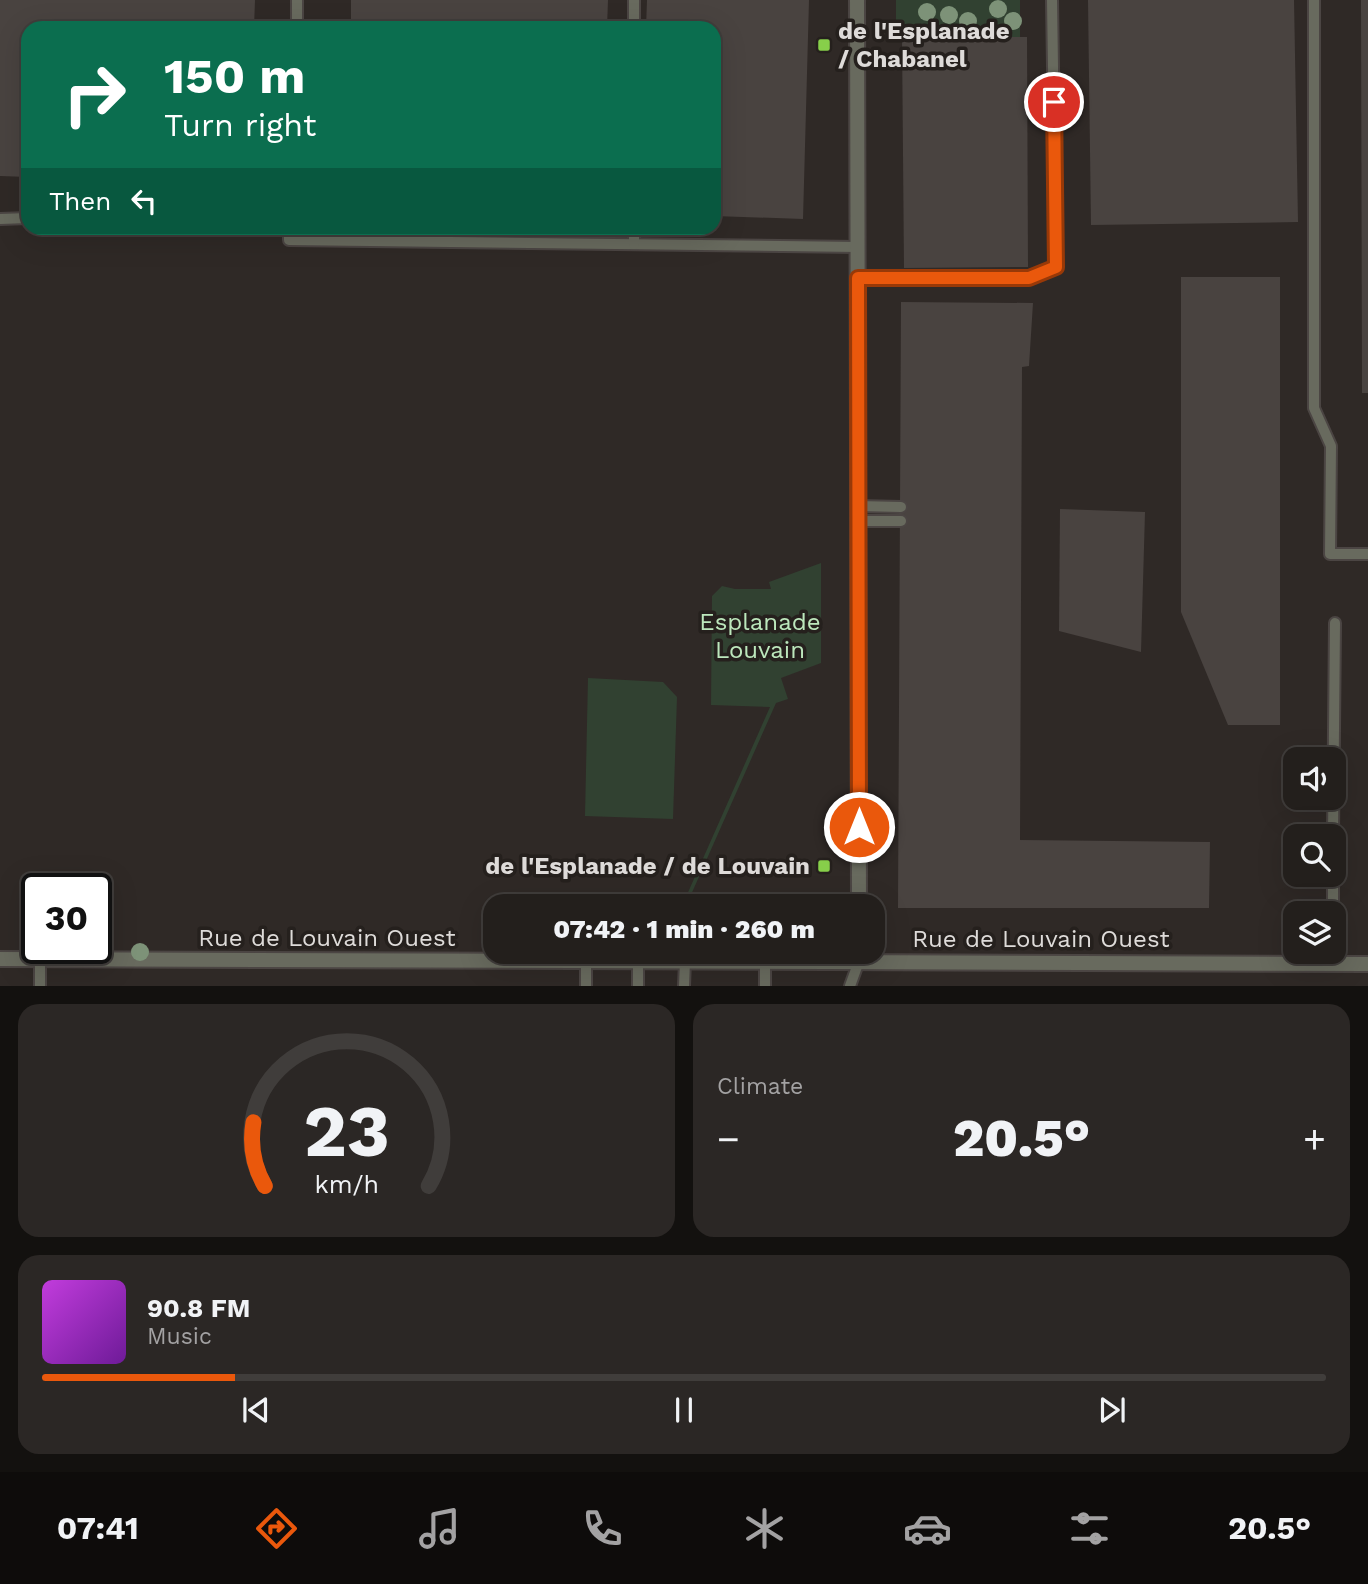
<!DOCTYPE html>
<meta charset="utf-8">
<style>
:root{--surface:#231f1c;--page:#2b2725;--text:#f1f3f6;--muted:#a3a2a3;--line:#403d3b;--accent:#ea580c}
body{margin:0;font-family:"Work Sans",sans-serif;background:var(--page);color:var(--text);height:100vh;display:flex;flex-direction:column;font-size:26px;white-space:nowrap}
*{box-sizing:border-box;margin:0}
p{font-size:23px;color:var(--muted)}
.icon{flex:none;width:38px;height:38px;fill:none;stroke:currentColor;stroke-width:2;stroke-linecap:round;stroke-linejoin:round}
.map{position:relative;height:986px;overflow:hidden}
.details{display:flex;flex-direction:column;gap:18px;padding:18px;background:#13110f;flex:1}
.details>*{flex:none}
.hud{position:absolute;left:21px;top:21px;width:700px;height:214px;border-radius:21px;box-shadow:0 7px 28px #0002,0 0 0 2px var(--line);background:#0b6e4f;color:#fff;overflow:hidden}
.controls{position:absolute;left:1283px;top:747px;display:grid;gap:14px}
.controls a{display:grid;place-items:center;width:63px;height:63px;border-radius:14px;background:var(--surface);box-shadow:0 7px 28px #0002,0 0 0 2px var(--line);font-size:35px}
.speed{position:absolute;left:21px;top:873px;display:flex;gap:14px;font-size:35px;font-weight:700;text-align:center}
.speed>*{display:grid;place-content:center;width:91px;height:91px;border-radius:50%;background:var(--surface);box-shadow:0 7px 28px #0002,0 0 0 2px var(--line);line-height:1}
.speed .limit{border:4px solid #111;border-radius:10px;background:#fff;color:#111}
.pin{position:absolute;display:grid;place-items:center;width:60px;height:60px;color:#fff;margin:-30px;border:4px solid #fff;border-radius:50%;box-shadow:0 2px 7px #0007}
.me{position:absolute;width:77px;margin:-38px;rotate:0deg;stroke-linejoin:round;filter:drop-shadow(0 0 5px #0008)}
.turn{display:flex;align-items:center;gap:24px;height:147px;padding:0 28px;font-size:32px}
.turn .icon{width:91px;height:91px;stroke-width:2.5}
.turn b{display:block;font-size:49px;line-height:60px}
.then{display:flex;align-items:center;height:66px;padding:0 28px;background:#0003;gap:14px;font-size:26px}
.big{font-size:52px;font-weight:800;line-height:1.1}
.details .card{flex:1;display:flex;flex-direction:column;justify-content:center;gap:10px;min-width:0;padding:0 24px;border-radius:21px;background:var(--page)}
.details .dial{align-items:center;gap:0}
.dial svg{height:182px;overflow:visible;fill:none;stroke:var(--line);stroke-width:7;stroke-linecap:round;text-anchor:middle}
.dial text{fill:var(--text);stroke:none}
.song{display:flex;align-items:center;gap:21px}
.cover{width:84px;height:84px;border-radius:10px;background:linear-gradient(135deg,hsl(290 70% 55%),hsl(280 70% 35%))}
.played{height:7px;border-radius:4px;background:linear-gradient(90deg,var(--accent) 15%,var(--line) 15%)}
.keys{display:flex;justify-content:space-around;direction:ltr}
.heat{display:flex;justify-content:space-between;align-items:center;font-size:38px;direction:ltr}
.details .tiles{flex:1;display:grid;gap:18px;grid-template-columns:1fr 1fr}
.card:last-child{grid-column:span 2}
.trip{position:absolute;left:483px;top:894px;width:402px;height:70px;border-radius:21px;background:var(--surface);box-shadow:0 7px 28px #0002,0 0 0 2px var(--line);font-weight:800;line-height:70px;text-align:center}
.menu{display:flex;height:112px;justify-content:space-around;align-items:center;background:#0e0c0b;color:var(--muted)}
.menu .icon{width:49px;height:49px}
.menu .on{color:var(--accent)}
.menu b{font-size:32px;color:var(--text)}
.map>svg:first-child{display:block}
.green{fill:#314131}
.building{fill:#494340}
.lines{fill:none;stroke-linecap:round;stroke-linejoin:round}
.service-casing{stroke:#4b4543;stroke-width:14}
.minor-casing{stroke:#4b4543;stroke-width:18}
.service{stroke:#686a5e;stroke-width:10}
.minor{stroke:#686a5e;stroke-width:14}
.tree{fill:#7d9278}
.route-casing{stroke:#983908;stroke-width:18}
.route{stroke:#ea580c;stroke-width:12}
.poi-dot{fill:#87cf4a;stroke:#25201d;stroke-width:2.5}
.labels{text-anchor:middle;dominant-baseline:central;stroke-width:7;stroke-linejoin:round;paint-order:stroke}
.poi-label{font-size:24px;font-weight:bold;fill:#dedbd9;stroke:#25201d;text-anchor:start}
.park-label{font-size:24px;fill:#bce7bc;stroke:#25201d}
.street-label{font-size:24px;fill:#dedbd9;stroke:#25201d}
</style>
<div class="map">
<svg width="1368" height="986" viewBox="0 0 1368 986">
<rect width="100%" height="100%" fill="#2f2926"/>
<g class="green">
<rect x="896" y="0" width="124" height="37"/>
<polygon points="821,563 821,663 781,678 788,699 776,703 686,906 682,906 770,707 711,705 712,596 722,586 735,589 771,589 769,582"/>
<polygon points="588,678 663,682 677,697 673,819 585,816"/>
</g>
<g class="building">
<polygon points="0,0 255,0 254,28 28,28 28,177 0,176"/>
<polygon points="351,0 608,0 607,28 351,28"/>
<polygon points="647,0 809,0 803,219 714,216 714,28 646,28"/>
<polygon points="1088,0 1294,0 1298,222 1091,225"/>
<polygon points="1361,0 1368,0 1368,393 1362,393"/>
<polygon points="902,37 1027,37 1028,267 904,268"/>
<polygon points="1181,277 1280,277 1280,725 1228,725 1181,612"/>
<polygon points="901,302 1033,303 1029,366 1022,367 1020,840 1210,842 1209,908 898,908"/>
<polygon points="1060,509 1145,512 1141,652 1059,631"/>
</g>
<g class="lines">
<defs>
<g id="service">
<polyline points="1314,0 1314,408 1331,446 1330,554 1368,554"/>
<polyline points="297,28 297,0"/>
<polyline points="634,28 634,0"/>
<polyline points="0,219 28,218"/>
<polyline points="289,228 289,240 858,247"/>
<polyline points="634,244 634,228"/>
<polyline points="858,278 1029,278 1056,267 1052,0"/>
<polyline points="858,506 901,507"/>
<polyline points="858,521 901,521"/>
<polyline points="1333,836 1335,623"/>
<polyline points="1333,914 1333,875"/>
<polyline points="765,961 765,986"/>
<polyline points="1332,964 1332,952"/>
<polyline points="40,986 40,959"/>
<polyline points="586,986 586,961"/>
<polyline points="638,986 638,961"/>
<polyline points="684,986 685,961"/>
<polyline points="850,986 859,961"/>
</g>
<g id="minor">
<polyline points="857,0 859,906"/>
<polyline points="0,959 1368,964"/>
</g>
</defs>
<use href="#service" class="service-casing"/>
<use href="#minor" class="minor-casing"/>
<use href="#service" class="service"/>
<use href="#minor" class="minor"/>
</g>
<g class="tree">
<circle cx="998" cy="9" r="9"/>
<circle cx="927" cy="12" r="9"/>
<circle cx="949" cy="15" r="9"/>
<circle cx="968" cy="21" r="9"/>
<circle cx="1013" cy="21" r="9"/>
<circle cx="140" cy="952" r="9"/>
</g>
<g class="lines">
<defs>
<polyline id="route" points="859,827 858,278 1029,278 1056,267 1054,102"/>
</defs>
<use href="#route" class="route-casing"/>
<use href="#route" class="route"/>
</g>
<g class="poi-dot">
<rect x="817" y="38" width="14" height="14" rx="3.5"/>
<rect x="817" y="859" width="14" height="14" rx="3.5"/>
</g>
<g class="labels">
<g class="poi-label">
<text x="838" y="31">de l'Esplanade<tspan x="838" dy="28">/ Chabanel</tspan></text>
<text x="810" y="866" text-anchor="end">de l'Esplanade / de Louvain</text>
</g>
<g class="park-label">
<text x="760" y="622">Esplanade<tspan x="760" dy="28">Louvain</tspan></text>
</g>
<g class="street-label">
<text x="327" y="938">Rue de Louvain Ouest</text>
<text x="1041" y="939">Rue de Louvain Ouest</text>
</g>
</g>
</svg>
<div class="controls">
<a><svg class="icon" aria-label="sound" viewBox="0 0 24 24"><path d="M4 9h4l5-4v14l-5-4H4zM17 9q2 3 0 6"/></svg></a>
<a><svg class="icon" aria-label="search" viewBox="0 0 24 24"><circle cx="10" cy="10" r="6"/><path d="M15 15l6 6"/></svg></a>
<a><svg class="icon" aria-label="layers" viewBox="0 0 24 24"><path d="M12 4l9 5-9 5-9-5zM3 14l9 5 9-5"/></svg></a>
</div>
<div class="speed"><div class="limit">30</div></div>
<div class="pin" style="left:1054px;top:102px;background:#d93025"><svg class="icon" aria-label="arrive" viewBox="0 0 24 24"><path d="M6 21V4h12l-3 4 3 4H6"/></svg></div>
<svg class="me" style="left:859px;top:827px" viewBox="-20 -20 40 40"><circle r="17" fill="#ea580c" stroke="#fff" stroke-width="3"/><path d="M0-11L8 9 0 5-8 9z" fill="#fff"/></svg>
<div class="trip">07:42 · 1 min · 260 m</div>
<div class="hud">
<div class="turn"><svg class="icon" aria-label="right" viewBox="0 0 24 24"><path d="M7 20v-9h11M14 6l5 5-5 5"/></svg><div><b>150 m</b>Turn right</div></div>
<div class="then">Then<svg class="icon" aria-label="left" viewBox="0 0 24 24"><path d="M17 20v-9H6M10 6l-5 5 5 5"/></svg></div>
</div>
</div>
<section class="details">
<div class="tiles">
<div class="card dial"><svg viewBox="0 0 100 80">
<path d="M14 69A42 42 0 1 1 86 69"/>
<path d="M14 69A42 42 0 0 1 9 41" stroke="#ea580c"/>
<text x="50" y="56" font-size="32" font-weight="700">23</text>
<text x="50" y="72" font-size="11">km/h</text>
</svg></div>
<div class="card"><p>Climate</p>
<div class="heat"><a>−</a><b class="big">20.5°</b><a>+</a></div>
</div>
<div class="card">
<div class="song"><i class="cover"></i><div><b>90.8 FM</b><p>Music</p></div></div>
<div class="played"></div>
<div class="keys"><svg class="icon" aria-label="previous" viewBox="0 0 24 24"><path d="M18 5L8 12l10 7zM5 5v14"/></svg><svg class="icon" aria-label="pause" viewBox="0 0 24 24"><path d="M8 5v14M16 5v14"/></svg><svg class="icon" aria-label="next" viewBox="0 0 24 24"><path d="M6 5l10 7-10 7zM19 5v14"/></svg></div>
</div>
</div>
</section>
<nav class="menu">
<b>07:41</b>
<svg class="icon on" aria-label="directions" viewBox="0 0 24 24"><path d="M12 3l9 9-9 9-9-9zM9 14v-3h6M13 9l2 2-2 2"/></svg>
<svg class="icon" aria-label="music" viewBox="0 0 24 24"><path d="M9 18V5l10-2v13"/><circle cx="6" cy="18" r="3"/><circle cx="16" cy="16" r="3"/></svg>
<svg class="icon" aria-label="phone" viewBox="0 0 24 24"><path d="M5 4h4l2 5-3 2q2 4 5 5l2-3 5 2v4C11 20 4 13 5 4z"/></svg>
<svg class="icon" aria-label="climate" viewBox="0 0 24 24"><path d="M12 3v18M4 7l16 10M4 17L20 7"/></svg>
<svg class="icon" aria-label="car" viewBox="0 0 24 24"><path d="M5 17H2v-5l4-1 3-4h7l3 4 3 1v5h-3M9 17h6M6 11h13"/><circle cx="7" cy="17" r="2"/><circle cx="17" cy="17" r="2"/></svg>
<svg class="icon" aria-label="filters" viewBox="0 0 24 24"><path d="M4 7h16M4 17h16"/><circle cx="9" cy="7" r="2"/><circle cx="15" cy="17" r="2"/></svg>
<b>20.5°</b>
</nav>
